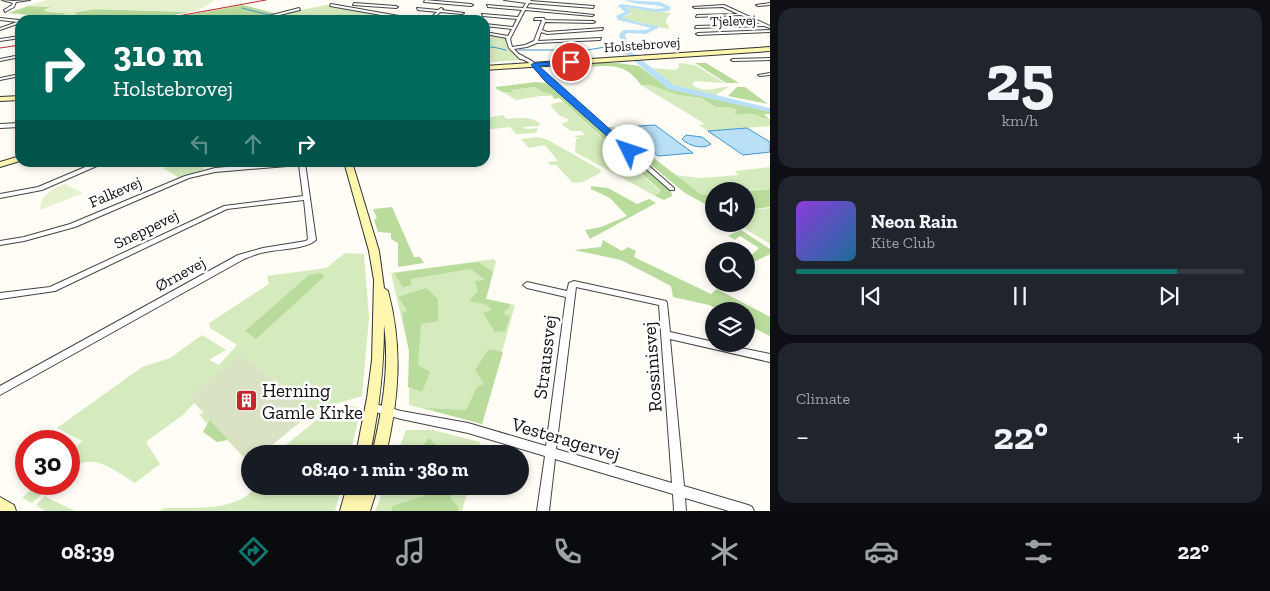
<!DOCTYPE html>
<meta charset="utf-8">
<style>
:root{--surface:#171b24;--page:#20242c;--text:#f1f3f6;--muted:#9ea1a6;--line:#363941;--accent:#0f766e}
body{margin:0;font-family:"Zilla Slab",serif;background:var(--page);color:var(--text);height:100vh;display:flex;flex-direction:column;font-size:19px;white-space:nowrap}
*{box-sizing:border-box;margin:0}
p{font-size:16px;color:var(--muted)}
.icon{flex:none;width:28px;height:28px;fill:none;stroke:currentColor;stroke-width:2;stroke-linecap:round;stroke-linejoin:round}
.map{position:relative;flex:1;overflow:hidden}
.side{display:flex;flex-direction:column;gap:8px;padding:8px;background:#0d0f14;width:500px}
.side>*{flex:none}
.guide{position:absolute;left:15px;top:15px;width:475px;height:152px;border-radius:15px;box-shadow:0 2px 8px #0003;background:#00695c;color:#fff;overflow:hidden}
.buttons{position:absolute;left:705px;top:182px;display:grid;gap:10px}
.buttons a{display:grid;place-items:center;width:50px;height:50px;border-radius:50%;background:var(--surface);box-shadow:0 2px 8px #0003;font-size:25px}
.speed{position:absolute;left:15px;top:430px;display:flex;gap:10px;font-size:25px;font-weight:700;text-align:center}
.speed>*{display:grid;place-content:center;width:65px;height:65px;border-radius:50%;background:var(--surface);box-shadow:0 2px 8px #0003;line-height:1}
.speed .limit{border:8px solid #d22;background:#fff;color:#111}
.pin{position:absolute;display:grid;place-items:center;width:42px;height:42px;color:#fff;margin:-21px;border:2px solid #fff;border-radius:50%;box-shadow:0 1px 5px #0007}
.me{position:absolute;width:55px;margin:-28px;rotate:311deg;stroke-linejoin:round;filter:drop-shadow(0 0 4px #0008)}
.turn{display:flex;align-items:center;gap:18px;height:105px;padding:0 15px;font-size:22px}
.turn .icon{width:65px;height:65px;stroke-width:2.5}
.turn b{display:block;font-size:35px;line-height:42px}
.lanes{display:flex;align-items:center;height:48px;padding:0 15px;background:#0003;justify-content:center;gap:25px;direction:ltr}
.lanes .off{opacity:.35}
.big{font-size:38px;font-weight:800;line-height:1.1}
.side .tile{flex:1;display:flex;flex-direction:column;justify-content:center;gap:8px;min-width:0;padding:0 18px;border-radius:15px;background:var(--page)}
.side .dial{align-items:center;gap:0}
.dial b{font-size:65px;line-height:1}
.song{display:flex;align-items:center;gap:15px}
.cover{width:60px;height:60px;border-radius:8px;background:linear-gradient(135deg,hsl(270 70% 55%),hsl(200 70% 35%))}
.played{height:5px;border-radius:2px;background:linear-gradient(90deg,var(--accent) 85%,var(--line) 85%)}
.keys{display:flex;justify-content:space-around;direction:ltr}
.heat{display:flex;justify-content:space-between;align-items:center;font-size:28px;direction:ltr}
.trip{position:absolute;left:241px;top:445px;width:288px;height:50px;border-radius:25px;background:var(--surface);box-shadow:0 2px 8px #0003;font-weight:800;line-height:50px;text-align:center}
.dock{display:flex;height:80px;justify-content:space-around;align-items:center;background:#090b0e;color:var(--muted)}
.dock .icon{width:35px;height:35px}
.dock .selected{color:var(--accent)}
.dock b{font-size:22px;color:var(--text)}
main{display:flex;flex:1;min-height:0}
.map>svg:first-child{display:block}
.green{fill:#d5ebbd}
.forest{fill:#b9dc9c}
.cemetery{fill:#d9e3c4}
.pitch{fill:#e6f2cf}
.water{fill:#b9e0f7;stroke:#3f96cf}
.lines{fill:none;stroke-linecap:round;stroke-linejoin:round}
.stream{stroke:#3f96cf;stroke-width:1}
.river{fill:#b9e0f7;fill-rule:evenodd}
.street-casing{stroke:#444;stroke-width:2}
.secondary-casing{stroke:#333;stroke-width:2}
.street{fill:#fff;fill-rule:evenodd}
.secondary{fill:#fff6b0;fill-rule:evenodd}
.rail{stroke:#c4262e;stroke-width:1}
.route{fill:#1a73e8;stroke:#114b97}
.labels{text-anchor:middle;dominant-baseline:central;stroke-width:5;stroke-linejoin:round;paint-order:stroke}
.far-street-label{font-size:14px;fill:#111;stroke:#fff}
.street-label{font-size:16px;fill:#111;stroke:#fff}
.near-street-label{font-size:19px;fill:#111;stroke:#fff}
.near-poi-label{font-size:19px;fill:#111;stroke:#fff;text-anchor:start}
</style>
<main>
<div class="map">
<svg width="770" height="511" viewBox="0 0 770 511">
<rect width="100%" height="100%" fill="#fffdf5"/>
<g class="green">
<polygon points="243,5 277,14 252,20 162,20"/>
<polygon points="326,5 413,20 258,20 275,16 284,16 280,14"/>
<polygon points="625,7 671,13 666,19 666,23 669,26 668,29 625,19 622,17 632,13"/>
<polygon points="485,33 505,38 507,46 520,60 485,63 485,51 492,51 488,47 485,47"/>
<path d="M 678,63 L 695,65 L 724,83 L 695,81 L 692,84 C 705,95 716,86 729,87 L 714,96 C 685,89 675,90 653,68 L 674,70 L 679,68 Z"/>
<path d="M 641,85 L 650,85 L 678,95 L 701,98 L 716,107 L 730,107 L 737,110 L 734,113 C 742,116 748,112 755,114 C 761,116 763,119 770,119 L 770,126 L 708,131 L 699,125 L 705,124 Z"/>
<polygon points="535,87 542,92 553,96 540,96 516,100 504,93 513,92 512,90"/>
<polygon points="558,102 563,102 661,192 655,196 575,152 576,139 580,139 573,136 585,135 581,131 571,131 561,124 569,121 568,119 560,116 550,105"/>
<path d="M 503,115 L 507,119 C 518,118 530,116 540,123 L 539,126 L 523,127 L 525,129 L 538,128 L 536,133 L 516,134 L 510,127 L 485,130 L 485,118 Z"/>
<polygon points="538,137 548,140 601,170 600,173 583,182 573,183 556,165 550,165 548,162 558,161 545,145 529,148 521,139"/>
<polygon points="201,162 204,169 179,178 163,168 180,163"/>
<polygon points="770,167 770,189 714,191 714,194 702,196 675,175 701,178 738,175 735,171"/>
<polygon points="770,208 770,244 737,224 746,224 746,210"/>
<path d="M 345,253 L 364,254 L 369,318 L 362,396 L 315,410 L 240,354 L 249,463 L 208,420 L 207,424 L 199,414 L 209,411 L 206,390 L 184,414 L 146,442 L 160,464 L 135,483 C 115,471 86,446 69,475 L 69,454 L 82,441 L 57,428 L 142,367 L 170,358 L 202,335 L 226,350 L 209,360 L 219,365 L 237,345 L 210,328 L 209,323 L 269,284 L 267,276 L 326,268 Z"/>
<polygon points="494,259 496,262 486,299 515,305 482,424 409,405 409,351 391,273"/>
<polygon points="351,406 361,408 350,454 275,454 325,413"/>
<polygon points="406,430 433,430 480,442 477,454 397,454"/>
<polygon points="37,484 53,484 32,503 22,498"/>
<path d="M 255,486 L 342,486 L 335,511 L 159,511 L 164,508 C 191,508 243,511 255,486 Z"/>
<polygon points="385,486 469,486 462,511 375,511"/>
<polygon points="45,496 48,498 75,511 45,511 36,505"/>
</g>
<g class="forest">
<polygon points="243,5 277,14 243,20 244,18 237,16 194,16 169,19"/>
<polygon points="28,6 53,7 44,10 48,12 72,13 94,9 189,12 149,20 88,20 8,13"/>
<path d="M 600,63 L 618,63 L 639,66 L 665,86 L 737,104 L 770,109 L 770,114 L 764,114 L 769,119 C 762,119 758,114 752,114 C 745,113 741,116 734,113 L 737,110 L 730,107 L 716,107 L 701,98 L 678,95 L 650,85 L 641,85 C 625,61 607,66 582,67 L 579,64 Z"/>
<polygon points="695,63 706,63 739,83 726,83"/>
<path d="M 536,82 L 546,83 L 671,191 L 672,196 L 664,200 L 655,196 L 661,191 L 559,98 L 554,99 L 552,95 L 542,92 L 535,87 L 512,90 L 513,92 C 505,93 501,93 495,87 Z"/>
<polygon points="737,87 745,87 768,104 728,96"/>
<polygon points="605,127 613,127 702,195 714,194 714,209 685,193"/>
<polygon points="591,186 608,188 637,204 649,199 656,203 590,239 585,230 601,227 627,216 610,198 591,189"/>
<polygon points="770,189 770,207 746,210 745,191"/>
<polygon points="392,207 414,257 420,257 424,263 398,267 398,243 391,239 391,233 378,232 374,220 377,218 373,209"/>
<polygon points="741,230 770,249 770,254 752,263 746,260 759,248 740,236 735,240 728,236"/>
<polygon points="603,240 622,251 628,247 636,251 634,257 711,294 717,289 770,317 770,336 746,324 746,311 721,311 709,305 673,297 671,286 621,260 574,250 601,247"/>
<polygon points="478,262 493,272 486,299 510,304 508,309 502,312 510,317 505,331 495,332 483,313 492,310 487,305 469,301 478,291 475,281 485,280 471,269 410,279 412,285 403,287 394,273"/>
<polygon points="320,273 325,276 256,339 245,331 309,275"/>
<polygon points="426,288 438,299 438,321 421,324 418,365 430,372 422,392 408,387 409,351 402,314 407,310 398,297"/>
<polygon points="489,349 503,352 482,424 424,408 466,410 477,387 484,384 475,370"/>
<polygon points="213,413 228,440 217,442 203,432"/>
<polygon points="429,438 445,454 416,454"/>
<polygon points="434,486 455,486 450,498 459,507 458,511 392,511 392,506 425,496"/>
</g>
<polygon class="cemetery" points="240,354 315,410 261,454 250,454 249,463 190,398"/>
<g class="pitch">
<polygon points="47,0 214,0 205,7 196,10 199,10 189,12 94,9 74,12 77,14 72,16 62,14 66,13 48,12 43,10 51,7 28,6"/>
<path d="M 65,184 L 83,193 L 40,210 C 41,194 51,190 65,184 Z"/>
</g>
<g class="water">
<polygon points="655,125 693,153 658,156 623,127"/>
<polygon points="747,128 770,142 770,152 743,155 708,131"/>
<path d="M 686,135 L 702,137 L 711,144 C 703,150 689,146 682,139 Z"/>
</g>
<g class="lines">
<g class="stream">
<polyline points="242,8 269,15"/>
<polyline points="271,20 272,17"/>
<polyline points="485,48 493,47 506,50"/>
<polyline points="519,50 587,50 624,44"/>
</g>
<path class="river" d="M 625,0 L 660,2 L 671,7 L 669,11 L 656,12 L 626,7 L 632,12 L 622,17 L 640,23 L 658,26 L 658,28 L 646,34 L 627,33 L 625,35 L 630,51 L 674,85 L 770,108 L 770,112 L 668,89 L 625,53 L 619,35 L 623,30 L 646,30 L 651,28 L 618,20 L 616,16 L 625,12 L 618,6 L 621,4 L 656,9 L 665,8 C 653,2 638,7 625,0 Z"/>
<defs>
<g id="street">
<polygon points="2,0 13,1 30,0 16,2 14,7 5,12 4,10 12,5 13,3"/>
<polygon points="425,0 471,4 473,5 471,6 424,2"/>
<path d="M 504,0 L 531,0 L 530,1 L 594,6 L 593,8 L 529,3 L 526,8 L 594,15 L 592,16 L 525,10 L 510,39 L 512,47 L 525,45 L 534,41 L 542,20 L 534,20 L 535,18 L 544,18 L 545,20 L 593,21 L 595,22 L 593,23 L 545,22 L 542,30 L 547,32 L 603,28 L 602,30 L 547,34 L 541,32 L 538,41 L 601,38 L 600,40 L 537,43 L 527,47 L 514,49 L 519,54 L 532,61 L 549,78 L 674,188 L 674,190 L 670,190 L 545,80 C 538,72 530,60 520,59 L 509,48 L 506,39 L 507,38 L 485,34 L 485,32 L 508,36 L 512,29 L 485,26 L 485,24 L 513,27 L 517,19 L 483,16 L 482,14 L 518,17 L 522,10 L 488,7 L 487,5 L 523,8 L 526,3 Z"/>
<polygon points="354,3 396,6 398,7 396,8 353,5"/>
<polygon points="770,3 770,5 758,6 756,5"/>
<polygon points="331,4 416,19 418,20 410,20 330,6"/>
<polygon points="724,5 770,26 770,28 764,26 695,28 696,26 760,24 741,15 696,17 697,15 738,14 723,7 695,8 693,7"/>
<polygon points="299,8 300,10 259,20 253,20"/>
<polygon points="417,8 438,10 441,8 443,9 442,10 464,13 462,14 440,12 432,20 428,20 437,12 418,10"/>
<polygon points="0,18 19,20 20,23 0,30 0,28 17,22 0,20"/>
<polygon points="770,30 770,32 698,35 696,34 698,33"/>
<polygon points="20,36 20,38 0,41 0,39"/>
<polygon points="20,55 20,57 0,61 0,59"/>
<polygon points="770,58 770,60 733,61 731,60 733,59"/>
<polygon points="770,73 770,75 760,76 758,75"/>
<polygon points="20,74 20,76 0,80 0,78"/>
<polygon points="20,123 20,127 0,128 0,124"/>
<polygon points="97,162 106,162 42,190 0,198 0,194 38,187"/>
<path d="M 286,162 L 305,163 L 316,240 C 306,249 280,249 266,252 C 259,253 251,256 244,259 L 0,395 L 0,386 L 238,255 L 263,248 L 306,241 L 308,239 L 304,200 L 227,209 L 55,291 L 0,299 L 0,293 L 50,287 L 224,206 L 303,196 L 299,165 L 215,172 L 189,178 L 75,227 L 24,241 L 0,245 L 0,241 L 24,237 L 70,224 L 185,176 L 215,168 Z"/>
<path d="M 574,281 L 666,301 L 667,303 L 670,332 L 714,342 L 714,344 L 721,344 L 770,354 L 770,362 L 670,339 L 684,486 L 748,505 L 752,507 L 754,511 L 729,511 L 685,498 L 686,511 L 674,511 L 673,494 L 555,459 L 549,511 L 537,511 L 545,456 L 468,433 L 401,419 L 368,410 L 367,407 L 368,404 L 372,403 L 401,411 L 468,423 L 546,446 L 566,297 L 527,288 L 523,285 L 527,282 L 567,291 L 569,283 ZM 576,287 L 659,305 L 672,483 L 556,449 Z"/>
</g>
<g id="secondary">
<polygon points="770,47 770,51 485,70 485,66"/>
<polygon points="20,96 20,100 0,101 0,97"/>
<polygon points="20,156 20,161 0,167 0,162"/>
<path d="M 344,162 L 352,162 L 379,251 L 384,288 L 388,291 C 403,348 399,397 386,454 L 372,454 C 382,412 390,368 384,325 C 384,370 379,409 370,454 L 356,454 L 367,398 L 372,360 L 374,280 L 369,251 Z"/>
<polygon points="347,486 378,486 370,511 340,511"/>
<polygon points="0,497 14,505 16,511 0,511"/>
</g>
</defs>
<use href="#street" class="street-casing"/>
<use href="#secondary" class="secondary-casing"/>
<use href="#street" class="street"/>
<use href="#secondary" class="secondary"/>
<g class="rail">
<polyline points="156,20 266,0"/>
<polyline points="0,48 20,45"/>
</g>
</g>
<polygon class="route" points="573,61 574,62 571,64 539,66 632,149 632,153 626,153 546,82 531,65 534,63"/>
<defs>
<symbol id="building-square" viewBox="-11 -11 22 22"><rect x="-9" y="-9" width="18" height="18" rx="4" fill="#c4262e" stroke="#fff"/><path d="M-4-6H4V6H1V3H-1V6H-4ZM-2.5-4.3h1.7v1.8h-1.7ZM.8-4.3h1.7v1.8H.8ZM-2.5-1h1.7V.8h-1.7ZM.8-1h1.7V.8H.8Z" fill="#fff"/></symbol>
</defs>
<g fill-rule="evenodd">
<use href="#building-square" x="234" y="388" width="25" height="25"/>
</g>
<g class="labels">
<g class="far-street-label">
<text transform="translate(733 21) rotate(-2)">Tjelevej</text>
<text transform="translate(642 45) rotate(-4)">Holstebrovej</text>
</g>
<g class="street-label">
<text transform="translate(115 192) rotate(-23)">Falkevej</text>
<text transform="translate(146 229) rotate(-26)">Sneppevej</text>
<text transform="translate(180 274) rotate(-29)">Ørnevej</text>
</g>
<g class="near-street-label">
<text transform="translate(545 357) rotate(-83)">Straussvej</text>
<text transform="translate(652 367) rotate(-94)">Rossinisvej</text>
<text transform="translate(566 439) rotate(16)">Vesteragervej</text>
</g>
<g class="near-poi-label">
<text x="262" y="390">Herning<tspan x="262" dy="22">Gamle Kirke</tspan></text>
</g>
</g>
</svg>
<div class="buttons">
<a><svg class="icon" aria-label="sound" viewBox="0 0 24 24"><path d="M4 9h4l5-4v14l-5-4H4zM17 9q2 3 0 6"/></svg></a>
<a><svg class="icon" aria-label="search" viewBox="0 0 24 24"><circle cx="10" cy="10" r="6"/><path d="M15 15l6 6"/></svg></a>
<a><svg class="icon" aria-label="layers" viewBox="0 0 24 24"><path d="M12 4l9 5-9 5-9-5zM3 14l9 5 9-5"/></svg></a>
</div>
<div class="speed"><div class="limit">30</div></div>
<div class="pin" style="left:571px;top:62px;background:#d93025"><svg class="icon" aria-label="arrive" viewBox="0 0 24 24"><path d="M6 21V4h12l-3 4 3 4H6"/></svg></div>
<svg class="me" style="left:629px;top:151px" viewBox="-20 -20 40 40"><circle r="19" fill="#fff"/><path d="M0-13L10 11 0 6-10 11z" fill="#1a73e8"/></svg>
<div class="trip">08:40 · 1 min · 380 m</div>
<div class="guide">
<div class="turn"><svg class="icon" aria-label="right" viewBox="0 0 24 24"><path d="M7 20v-9h11M14 6l5 5-5 5"/></svg><div><b>310 m</b>Holstebrovej</div></div>
<div class="lanes"><svg class="icon off" aria-label="left" viewBox="0 0 24 24"><path d="M17 20v-9H6M10 6l-5 5 5 5"/></svg><svg class="icon off" aria-label="ahead" viewBox="0 0 24 24"><path d="M12 20V5M6 11l6-6 6 6"/></svg><svg class="icon" aria-label="right" viewBox="0 0 24 24"><path d="M7 20v-9h11M14 6l5 5-5 5"/></svg></div>
</div>
</div>
<section class="side">
<div class="tile dial"><b>25</b><p>km/h</p></div>
<div class="tile">
<div class="song"><i class="cover"></i><div><b>Neon Rain</b><p>Kite Club</p></div></div>
<div class="played"></div>
<div class="keys"><svg class="icon" aria-label="previous" viewBox="0 0 24 24"><path d="M18 5L8 12l10 7zM5 5v14"/></svg><svg class="icon" aria-label="pause" viewBox="0 0 24 24"><path d="M8 5v14M16 5v14"/></svg><svg class="icon" aria-label="next" viewBox="0 0 24 24"><path d="M6 5l10 7-10 7zM19 5v14"/></svg></div>
</div>
<div class="tile"><p>Climate</p>
<div class="heat"><a>−</a><b class="big">22°</b><a>+</a></div>
</div>
</section>
</main>
<nav class="dock">
<b>08:39</b>
<svg class="icon selected" aria-label="directions" viewBox="0 0 24 24"><path d="M12 3l9 9-9 9-9-9zM9 14v-3h6M13 9l2 2-2 2"/></svg>
<svg class="icon" aria-label="music" viewBox="0 0 24 24"><path d="M9 18V5l10-2v13"/><circle cx="6" cy="18" r="3"/><circle cx="16" cy="16" r="3"/></svg>
<svg class="icon" aria-label="phone" viewBox="0 0 24 24"><path d="M5 4h4l2 5-3 2q2 4 5 5l2-3 5 2v4C11 20 4 13 5 4z"/></svg>
<svg class="icon" aria-label="climate" viewBox="0 0 24 24"><path d="M12 3v18M4 7l16 10M4 17L20 7"/></svg>
<svg class="icon" aria-label="car" viewBox="0 0 24 24"><path d="M5 17H2v-5l4-1 3-4h7l3 4 3 1v5h-3M9 17h6M6 11h13"/><circle cx="7" cy="17" r="2"/><circle cx="17" cy="17" r="2"/></svg>
<svg class="icon" aria-label="filters" viewBox="0 0 24 24"><path d="M4 7h16M4 17h16"/><circle cx="9" cy="7" r="2"/><circle cx="15" cy="17" r="2"/></svg>
<b>22°</b>
</nav>
